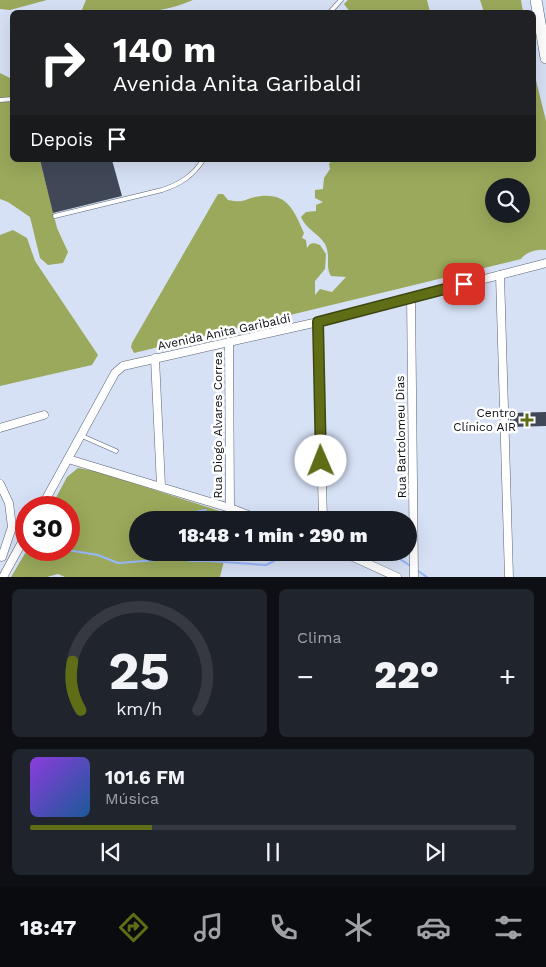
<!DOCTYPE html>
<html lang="pt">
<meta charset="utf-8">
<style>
:root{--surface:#171b24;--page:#20242c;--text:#f1f3f6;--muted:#9ea1a6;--line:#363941;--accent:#606d17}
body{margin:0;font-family:"Work Sans",sans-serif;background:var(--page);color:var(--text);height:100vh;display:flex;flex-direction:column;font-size:19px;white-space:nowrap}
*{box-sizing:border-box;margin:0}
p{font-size:16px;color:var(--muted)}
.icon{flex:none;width:28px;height:28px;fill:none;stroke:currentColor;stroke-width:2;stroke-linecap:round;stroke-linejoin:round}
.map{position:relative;height:577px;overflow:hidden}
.drawer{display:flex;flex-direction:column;gap:12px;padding:12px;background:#0d0f14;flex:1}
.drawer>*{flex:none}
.hud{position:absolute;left:10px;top:10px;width:526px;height:152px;border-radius:8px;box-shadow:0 5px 20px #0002;background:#202124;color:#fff;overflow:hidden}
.buttons{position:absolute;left:485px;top:178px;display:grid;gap:10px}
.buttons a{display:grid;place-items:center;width:45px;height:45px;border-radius:50%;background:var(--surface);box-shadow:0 5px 20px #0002;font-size:25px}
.speed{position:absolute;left:15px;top:496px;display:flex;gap:10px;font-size:25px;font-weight:700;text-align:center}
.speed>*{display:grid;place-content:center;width:65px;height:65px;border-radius:50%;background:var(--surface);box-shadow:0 5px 20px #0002;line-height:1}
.speed .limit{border:8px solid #d22;background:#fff;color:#111}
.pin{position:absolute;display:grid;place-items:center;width:42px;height:42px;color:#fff;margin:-21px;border-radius:10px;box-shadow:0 2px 8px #0006}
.me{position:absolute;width:55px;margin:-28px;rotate:359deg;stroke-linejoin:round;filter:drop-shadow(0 0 4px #0008)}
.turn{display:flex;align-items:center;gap:18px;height:105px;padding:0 20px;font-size:22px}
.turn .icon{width:65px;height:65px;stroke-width:2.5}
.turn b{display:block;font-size:35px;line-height:42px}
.then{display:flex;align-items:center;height:48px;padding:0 20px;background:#0003;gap:10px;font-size:19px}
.big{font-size:38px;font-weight:800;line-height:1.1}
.drawer .tile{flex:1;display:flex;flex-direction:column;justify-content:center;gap:8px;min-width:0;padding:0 18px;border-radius:8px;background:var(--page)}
.drawer .dial{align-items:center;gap:0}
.dial svg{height:130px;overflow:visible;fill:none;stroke:var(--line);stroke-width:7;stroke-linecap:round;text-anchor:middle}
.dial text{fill:var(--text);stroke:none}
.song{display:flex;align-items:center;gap:15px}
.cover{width:60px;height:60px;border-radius:8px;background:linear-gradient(135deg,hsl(270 70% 55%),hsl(210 70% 35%))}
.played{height:5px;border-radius:2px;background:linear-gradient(90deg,var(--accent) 25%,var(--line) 25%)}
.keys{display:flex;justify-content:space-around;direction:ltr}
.heat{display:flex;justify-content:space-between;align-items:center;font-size:28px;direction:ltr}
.drawer .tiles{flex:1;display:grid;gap:12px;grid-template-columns:1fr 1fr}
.tile:last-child{grid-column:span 2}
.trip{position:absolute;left:129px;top:511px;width:288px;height:50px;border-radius:25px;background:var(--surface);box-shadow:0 5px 20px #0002;font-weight:800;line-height:50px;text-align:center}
.dock{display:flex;height:80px;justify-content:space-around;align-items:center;background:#090b0e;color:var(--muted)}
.dock .icon{width:35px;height:35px}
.dock .on{color:var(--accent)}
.dock b{font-size:22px;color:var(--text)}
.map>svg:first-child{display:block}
.forest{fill:#9aa95b;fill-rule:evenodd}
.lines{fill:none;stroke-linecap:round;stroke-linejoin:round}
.stream{stroke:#96b7fc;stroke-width:2}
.building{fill:#404858}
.lane-casing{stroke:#5a6374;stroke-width:5}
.street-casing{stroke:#5a6374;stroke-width:9}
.secondary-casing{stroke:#5a6374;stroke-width:12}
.lane{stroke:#fff;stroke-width:4}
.street{stroke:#fff;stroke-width:8}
.secondary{stroke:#fff;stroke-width:11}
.route-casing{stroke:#3e470f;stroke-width:12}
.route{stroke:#606d17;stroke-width:9}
.poi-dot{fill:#606d17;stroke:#fff;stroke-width:2}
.labels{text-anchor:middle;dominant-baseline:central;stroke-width:5;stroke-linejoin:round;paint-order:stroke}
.street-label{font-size:12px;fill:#0b0e14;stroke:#fff}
.poi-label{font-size:12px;fill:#0b0e14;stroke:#fff;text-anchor:end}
</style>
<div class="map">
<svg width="546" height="577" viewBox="0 0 546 577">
<rect width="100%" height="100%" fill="#d7e1f6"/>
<g class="forest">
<polygon points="0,0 47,0 10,10 0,9"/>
<path d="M 86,0 L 193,0 C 158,16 119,13 81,12 Z"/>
<polygon points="348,0 427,0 430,12 350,12 344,4"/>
<polygon points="480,0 521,0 523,12 482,12 483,9"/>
<path d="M 534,72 L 546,121 L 546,250 C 537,249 526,252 521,259 L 134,353 L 131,347 L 132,343 L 218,194 L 223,194 L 228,200 C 243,203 243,200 255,197 C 286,191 293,208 304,233 L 302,238 L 306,240 L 307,248 L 310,244 L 314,243 L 320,245 L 326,254 L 325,269 L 315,281 L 315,295 L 320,289 L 332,292 L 346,277 L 331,276 C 325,267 331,255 325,244 C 319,234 306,229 301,217 L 306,212 L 316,211 L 316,205 L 323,202 L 315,198 L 315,190 L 323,189 L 324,178 L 330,169 L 329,164 L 332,160 L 534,160 ZM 494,186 L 521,186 L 521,214 L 494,214 Z"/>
<polygon points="0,73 12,79 12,160 40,160 57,228 68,252 63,263 48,265 40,258 30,217 8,202 0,199"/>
<polygon points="13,230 27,238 35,261 98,355 92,365 0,386 0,235"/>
<polygon points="78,468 99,472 235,516 234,520 138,520 138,552 226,553 220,577 65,577 58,574 47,577 11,577 27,550 69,550 69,508 51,507 67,477"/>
</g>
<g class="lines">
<g class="stream">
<polyline points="184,520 194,512 206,510"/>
<polyline points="67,550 98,555 118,563 157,560 168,555 191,561 209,561 266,565 274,561 278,552"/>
<polyline points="333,552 342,556"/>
<polyline points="376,552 397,557 409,565"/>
<polyline points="418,571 427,577"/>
</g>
</g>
<g class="building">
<polygon points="40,160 112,160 122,196 53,213"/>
<polygon points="546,412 546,426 510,427 510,413"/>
</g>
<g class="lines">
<defs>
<g id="lane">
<polyline points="330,12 341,0"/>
<polyline points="0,100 12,99"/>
<path d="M 55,216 L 162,190 C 180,184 193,176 203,160"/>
<polyline points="82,436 116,451"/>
</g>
<g id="street">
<polyline points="500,275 509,577"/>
<polyline points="411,297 414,577"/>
<polyline points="318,322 323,520"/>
<polyline points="229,342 230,508"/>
<polyline points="155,358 161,486"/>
<polyline points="0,428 44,415"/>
<polyline points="68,459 230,508 261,520"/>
<polyline points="0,484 9,503 12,527 2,557"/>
<polyline points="41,508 115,373 123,366 318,322 546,263"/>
<polyline points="342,552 397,577"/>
<polyline points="3,577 26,535"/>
</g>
<polyline id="secondary" points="536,0 546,58"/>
</defs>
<use href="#lane" class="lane-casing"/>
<use href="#street" class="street-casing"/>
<use href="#secondary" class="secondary-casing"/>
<use href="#lane" class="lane"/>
<use href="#street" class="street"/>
<use href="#secondary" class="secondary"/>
</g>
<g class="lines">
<defs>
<polyline id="route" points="321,461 318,322 464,284"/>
</defs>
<use href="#route" class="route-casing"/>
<use href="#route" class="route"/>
</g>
<path class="poi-dot" d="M524.5 412.5h5v5h5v5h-5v5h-5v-5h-5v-5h5z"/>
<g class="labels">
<g class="street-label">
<text transform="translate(224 332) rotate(-12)">Avenida Anita Garibaldi</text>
<text transform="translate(218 425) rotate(-90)">Rua Diogo Alvares Correa</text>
<text transform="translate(401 437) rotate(-91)">Rua Bartolomeu Dias</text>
</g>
<g class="poi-label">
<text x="516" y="413">Centro<tspan x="516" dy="14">Clínico AIR</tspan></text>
</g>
</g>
</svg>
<div class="buttons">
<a><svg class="icon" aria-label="search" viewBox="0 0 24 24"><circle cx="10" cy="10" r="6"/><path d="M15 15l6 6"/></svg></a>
</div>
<div class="speed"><div class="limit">30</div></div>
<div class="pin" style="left:464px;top:284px;background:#d93025"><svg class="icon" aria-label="arrive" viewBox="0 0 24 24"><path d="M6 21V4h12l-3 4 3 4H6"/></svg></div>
<svg class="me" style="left:321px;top:461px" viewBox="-20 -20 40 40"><circle r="19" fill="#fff"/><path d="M0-13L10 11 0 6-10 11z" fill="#606d17"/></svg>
<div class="trip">18:48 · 1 min · 290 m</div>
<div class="hud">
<div class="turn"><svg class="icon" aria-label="right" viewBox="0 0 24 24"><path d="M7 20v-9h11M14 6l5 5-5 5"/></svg><div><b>140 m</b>Avenida Anita Garibaldi</div></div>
<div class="then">Depois<svg class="icon" aria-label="arrive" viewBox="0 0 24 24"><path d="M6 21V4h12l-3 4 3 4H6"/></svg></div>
</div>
</div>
<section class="drawer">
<div class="tiles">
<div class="tile dial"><svg viewBox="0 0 100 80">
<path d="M14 69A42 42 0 1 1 86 69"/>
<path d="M14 69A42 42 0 0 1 9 39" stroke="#606d17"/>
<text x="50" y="56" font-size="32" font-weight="700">25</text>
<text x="50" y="72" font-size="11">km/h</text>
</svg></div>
<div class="tile"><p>Clima</p>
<div class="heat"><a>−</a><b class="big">22°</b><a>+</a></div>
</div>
<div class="tile">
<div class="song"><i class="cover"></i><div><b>101.6 FM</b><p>Música</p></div></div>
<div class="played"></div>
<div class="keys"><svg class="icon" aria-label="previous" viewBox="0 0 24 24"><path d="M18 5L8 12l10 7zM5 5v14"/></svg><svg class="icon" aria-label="pause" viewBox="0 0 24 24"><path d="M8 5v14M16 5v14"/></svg><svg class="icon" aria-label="next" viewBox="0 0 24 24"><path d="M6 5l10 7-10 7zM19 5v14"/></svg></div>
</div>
</div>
</section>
<nav class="dock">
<b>18:47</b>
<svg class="icon on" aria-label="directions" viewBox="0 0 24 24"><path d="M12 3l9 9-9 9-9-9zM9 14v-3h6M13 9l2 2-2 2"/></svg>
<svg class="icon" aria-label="music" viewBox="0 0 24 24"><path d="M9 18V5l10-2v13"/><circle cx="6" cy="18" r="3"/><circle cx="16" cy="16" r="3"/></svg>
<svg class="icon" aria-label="phone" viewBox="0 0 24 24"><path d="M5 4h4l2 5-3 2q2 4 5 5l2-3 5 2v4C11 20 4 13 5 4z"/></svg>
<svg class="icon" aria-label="climate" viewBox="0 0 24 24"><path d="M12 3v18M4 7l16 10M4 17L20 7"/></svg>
<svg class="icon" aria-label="car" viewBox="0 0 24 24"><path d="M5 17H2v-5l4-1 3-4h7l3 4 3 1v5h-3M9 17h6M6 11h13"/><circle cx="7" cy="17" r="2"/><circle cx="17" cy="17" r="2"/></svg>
<svg class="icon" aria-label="filters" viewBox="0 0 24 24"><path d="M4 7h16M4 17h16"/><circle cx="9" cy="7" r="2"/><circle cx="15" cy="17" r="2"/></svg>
</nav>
